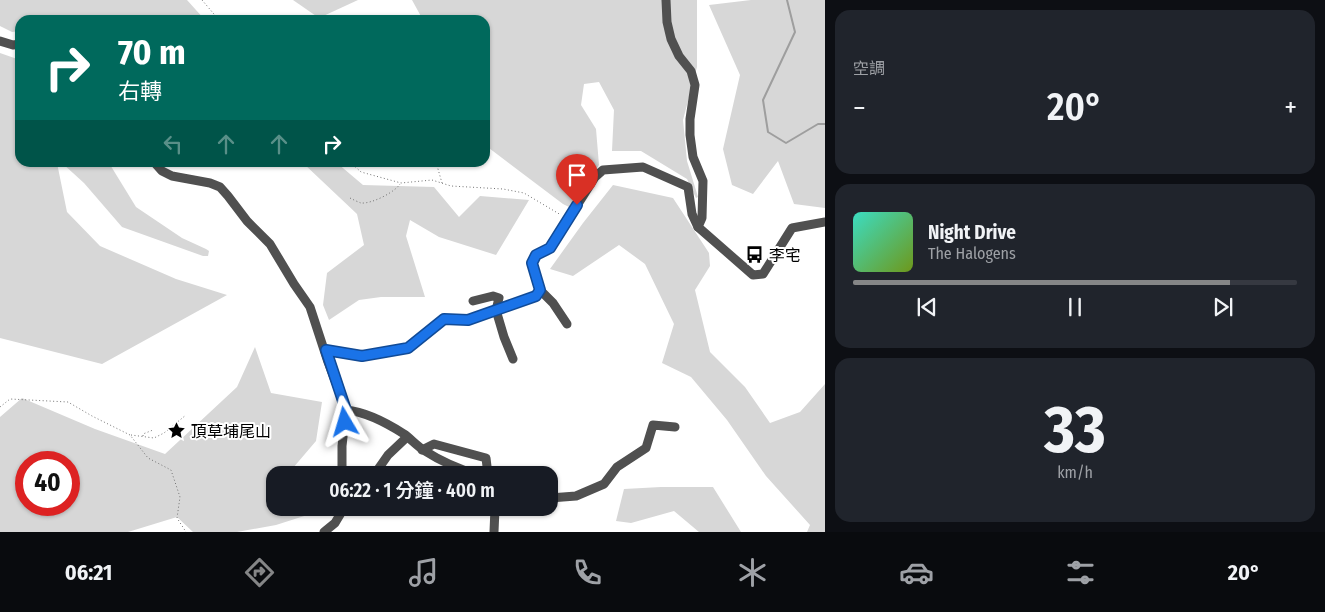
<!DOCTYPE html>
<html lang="zh-TW">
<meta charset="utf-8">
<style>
:root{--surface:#171b24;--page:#20242c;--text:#f1f3f6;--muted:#9ea1a6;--line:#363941;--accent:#858687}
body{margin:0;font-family:"Fira Sans Condensed","Noto Sans TC",sans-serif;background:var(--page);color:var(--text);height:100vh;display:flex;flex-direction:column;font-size:19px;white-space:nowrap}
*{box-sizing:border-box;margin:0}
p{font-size:16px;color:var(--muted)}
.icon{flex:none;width:28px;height:28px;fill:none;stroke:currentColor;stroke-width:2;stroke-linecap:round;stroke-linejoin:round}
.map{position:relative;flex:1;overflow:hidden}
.panel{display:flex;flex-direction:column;gap:10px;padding:10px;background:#0d0f14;width:500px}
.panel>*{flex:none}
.guide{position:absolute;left:15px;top:15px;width:475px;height:152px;border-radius:15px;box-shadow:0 1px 4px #0004;background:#00695c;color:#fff;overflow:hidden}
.speed{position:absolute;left:15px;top:451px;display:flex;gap:10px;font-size:25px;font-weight:700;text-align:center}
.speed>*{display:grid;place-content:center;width:65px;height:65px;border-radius:50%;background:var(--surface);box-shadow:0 1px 4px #0004;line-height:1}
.speed .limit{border:8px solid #d22;background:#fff;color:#111}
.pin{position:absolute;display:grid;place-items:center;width:42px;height:42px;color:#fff;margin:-51px -21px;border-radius:50% 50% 50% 0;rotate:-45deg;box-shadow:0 0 5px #0007}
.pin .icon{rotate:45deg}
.me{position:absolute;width:55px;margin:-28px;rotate:353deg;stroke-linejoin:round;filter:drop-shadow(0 0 4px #0008)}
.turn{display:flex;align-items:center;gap:18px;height:105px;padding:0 20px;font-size:22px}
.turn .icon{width:65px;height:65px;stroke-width:2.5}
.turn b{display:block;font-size:35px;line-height:42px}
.lanes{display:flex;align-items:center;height:48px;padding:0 20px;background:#0003;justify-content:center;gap:25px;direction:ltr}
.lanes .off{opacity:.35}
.big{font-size:38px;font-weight:600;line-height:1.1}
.panel .widget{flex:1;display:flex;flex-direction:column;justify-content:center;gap:8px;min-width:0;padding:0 18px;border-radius:15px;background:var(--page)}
.panel .dial{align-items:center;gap:0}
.dial b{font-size:65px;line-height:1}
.song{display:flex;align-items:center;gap:15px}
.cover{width:60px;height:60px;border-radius:8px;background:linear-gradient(135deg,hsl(170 70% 55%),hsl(80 70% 35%))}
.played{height:5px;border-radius:2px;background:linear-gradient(90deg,var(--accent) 85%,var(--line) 85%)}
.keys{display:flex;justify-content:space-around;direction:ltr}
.heat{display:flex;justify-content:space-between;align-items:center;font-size:28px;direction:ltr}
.trip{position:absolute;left:266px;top:466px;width:292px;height:50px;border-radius:15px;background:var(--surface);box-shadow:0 1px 4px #0004;font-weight:600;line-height:50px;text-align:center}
.tab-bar{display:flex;height:80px;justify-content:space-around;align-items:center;background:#090b0e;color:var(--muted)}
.tab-bar .icon{width:35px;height:35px}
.tab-bar .active{color:var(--accent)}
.tab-bar b{font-size:22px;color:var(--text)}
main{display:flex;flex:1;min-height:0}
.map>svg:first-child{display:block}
.green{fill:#d7d7d7;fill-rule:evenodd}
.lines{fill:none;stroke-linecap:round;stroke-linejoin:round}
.stream{stroke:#9e9e9e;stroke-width:2}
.path{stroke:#727272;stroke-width:1;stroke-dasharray:1 2.5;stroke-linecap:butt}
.minor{stroke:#505050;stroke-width:9}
.route-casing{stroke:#114b97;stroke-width:12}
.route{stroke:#1a73e8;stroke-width:9}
.labels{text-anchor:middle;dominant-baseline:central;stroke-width:4;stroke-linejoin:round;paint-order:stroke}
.poi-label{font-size:16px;fill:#000;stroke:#fff;text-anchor:start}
</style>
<main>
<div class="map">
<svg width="825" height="532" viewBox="0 0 825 532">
<rect width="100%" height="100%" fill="#fff"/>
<g class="green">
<polygon points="0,0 187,0 205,20 114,20 110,18 95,20 20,20 20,31 12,32 0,26"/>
<polygon points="293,0 358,0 319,18"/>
<polygon points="412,0 697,0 697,67 683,120 687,161 698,197 696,198 687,179 641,151 612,151 614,110 599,82 584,84 581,105 596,129 599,165 569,207 563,204 485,145 485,20 423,20"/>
<polygon points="751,0 825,0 825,208 794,204 778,161 753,194 732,185 723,149 740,75 709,5"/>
<polygon points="0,53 20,60 20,162 57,163 67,212 100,246 176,279 227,295 102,364 0,338"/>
<polygon points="62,163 109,163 136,207 182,238 206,249 209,251 208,256 203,256 122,227 84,183"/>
<polygon points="303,163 337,163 363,185 434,187 459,217 480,196 529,200 496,255 439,237 410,220 406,236 425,297 381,297 359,300 329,320 323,305 327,273 364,245 357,214"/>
<polygon points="613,185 673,198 709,253 710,266 695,290 710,352 745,387 770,423 800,412 825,384 825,532 807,532 810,525 766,476 727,420 691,377 662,363 674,324 645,264 619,245 573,276 550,269 583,223"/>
<path d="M 255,347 L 271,393 L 322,402 L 316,441 L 287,475 L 275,475 L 275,508 L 317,508 L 323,510 L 276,525 L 237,532 L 193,532 L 177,517 L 128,532 L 0,532 L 0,417 L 22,398 L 95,429 L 165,454 L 237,387 ZM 26,462 L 69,462 L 69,505 L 26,505 Z"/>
<polygon points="661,487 713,487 741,532 699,532 674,511 631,523 616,521 624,489"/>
</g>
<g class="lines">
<polyline class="stream" points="787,0 795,32 763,100 768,132 786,143 818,124 825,124"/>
<g class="path">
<polyline points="202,0 219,20"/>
<polyline points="350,162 361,172 401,183 432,180 451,186 503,189 524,193 561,215"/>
<polyline points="436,162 442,183"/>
<path d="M 350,198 C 354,200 358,202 361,203 C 372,204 395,192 400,184"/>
<polyline points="0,407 10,399 68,402 92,416 130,435 148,458 171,470 180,497 177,518 186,532"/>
<polyline points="131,435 154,438 164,433 186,415"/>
<polyline points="143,436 143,434 153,430"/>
</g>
<g class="minor">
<polyline points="666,0 667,22 671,39 679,56 691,71 695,85 690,119 690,135 693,157 703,181 702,218 698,227 753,275 763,274 792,228 825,222"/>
<polyline points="0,41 13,45 20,44"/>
<polyline points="154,162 162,171 172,176 210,183 220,187 228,196 247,221 270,244 294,284 310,307 328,362 346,410 342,446 342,475"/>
<polyline points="540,290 553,303 567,324"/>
<polyline points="473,301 493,296 499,298 496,310 504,337 513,359"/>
<polyline points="325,350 362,356 408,348 444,319 468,320 536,296 540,290 532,263 536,255 550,248 595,177 603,170 643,167 688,187 692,214 698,227"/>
<path d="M 346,410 C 366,412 387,423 404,434 C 411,439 417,446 425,451 C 442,462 459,469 478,475"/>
<polyline points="422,450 434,444 486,458 488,475"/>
<polyline points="374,475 388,455 407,437"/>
<polyline points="550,498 576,496 604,484 617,467 646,448 653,425 675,427"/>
<polyline points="324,532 335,523 344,508"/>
<polyline points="494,532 495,508"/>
</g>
</g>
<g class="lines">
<defs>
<polyline id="route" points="345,422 346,410 326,350 362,356 408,348 444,319 468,320 536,296 540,290 532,263 536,255 550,248 577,205"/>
</defs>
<use href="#route" class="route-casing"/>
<use href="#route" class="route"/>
</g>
<defs>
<symbol id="bus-bare" viewBox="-9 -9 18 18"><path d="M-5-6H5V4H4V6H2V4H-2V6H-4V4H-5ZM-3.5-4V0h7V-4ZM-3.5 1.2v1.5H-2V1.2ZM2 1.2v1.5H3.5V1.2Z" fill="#000" stroke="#fff" stroke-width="2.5" paint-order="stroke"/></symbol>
<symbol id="sight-bare" viewBox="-9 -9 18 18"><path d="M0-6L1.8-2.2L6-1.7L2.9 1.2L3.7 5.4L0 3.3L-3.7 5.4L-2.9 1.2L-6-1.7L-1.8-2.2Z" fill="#000" stroke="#fff" stroke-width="2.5" paint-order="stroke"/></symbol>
</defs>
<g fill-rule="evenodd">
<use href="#bus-bare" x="742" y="242" width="25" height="25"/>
<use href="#sight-bare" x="164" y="418" width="25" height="25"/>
</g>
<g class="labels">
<g class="poi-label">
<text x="769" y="255">李宅</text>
<text x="191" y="431">頂草埔尾山</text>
</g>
</g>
</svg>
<div class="speed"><div class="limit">40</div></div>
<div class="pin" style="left:577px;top:205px;background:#d93025"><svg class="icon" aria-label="arrive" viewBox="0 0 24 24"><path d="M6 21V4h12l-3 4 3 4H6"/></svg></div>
<svg class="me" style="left:345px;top:422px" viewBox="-20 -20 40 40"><path d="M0-17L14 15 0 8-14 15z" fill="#1a73e8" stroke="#fff" stroke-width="4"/></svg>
<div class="trip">06:22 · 1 分鐘 · 400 m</div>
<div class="guide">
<div class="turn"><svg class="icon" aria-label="right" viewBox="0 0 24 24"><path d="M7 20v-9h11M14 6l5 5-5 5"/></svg><div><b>70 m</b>右轉</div></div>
<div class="lanes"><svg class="icon off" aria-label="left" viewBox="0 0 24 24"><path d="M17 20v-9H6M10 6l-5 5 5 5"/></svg><svg class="icon off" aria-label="ahead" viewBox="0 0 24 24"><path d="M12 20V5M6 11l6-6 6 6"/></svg><svg class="icon off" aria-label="ahead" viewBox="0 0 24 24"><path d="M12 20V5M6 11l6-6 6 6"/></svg><svg class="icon" aria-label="right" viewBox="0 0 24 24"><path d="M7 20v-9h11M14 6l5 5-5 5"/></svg></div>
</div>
</div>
<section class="panel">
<div class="widget"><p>空調</p>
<div class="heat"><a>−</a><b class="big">20°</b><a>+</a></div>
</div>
<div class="widget">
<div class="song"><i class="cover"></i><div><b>Night Drive</b><p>The Halogens</p></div></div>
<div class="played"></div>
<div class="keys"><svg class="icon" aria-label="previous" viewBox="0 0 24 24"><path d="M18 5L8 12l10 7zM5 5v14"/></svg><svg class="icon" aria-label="pause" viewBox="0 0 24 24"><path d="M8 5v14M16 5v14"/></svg><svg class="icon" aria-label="next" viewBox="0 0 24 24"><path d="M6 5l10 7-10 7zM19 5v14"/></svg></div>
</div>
<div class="widget dial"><b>33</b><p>km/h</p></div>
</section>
</main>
<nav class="tab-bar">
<b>06:21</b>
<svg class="icon active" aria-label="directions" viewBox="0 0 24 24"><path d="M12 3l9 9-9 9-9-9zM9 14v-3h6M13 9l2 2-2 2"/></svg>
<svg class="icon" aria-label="music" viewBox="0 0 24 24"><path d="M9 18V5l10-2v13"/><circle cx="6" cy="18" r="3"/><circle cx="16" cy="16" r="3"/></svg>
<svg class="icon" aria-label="phone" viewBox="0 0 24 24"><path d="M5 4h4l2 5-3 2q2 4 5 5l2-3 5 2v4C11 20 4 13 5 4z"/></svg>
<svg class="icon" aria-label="climate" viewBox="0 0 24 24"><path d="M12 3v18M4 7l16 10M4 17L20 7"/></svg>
<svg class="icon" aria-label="car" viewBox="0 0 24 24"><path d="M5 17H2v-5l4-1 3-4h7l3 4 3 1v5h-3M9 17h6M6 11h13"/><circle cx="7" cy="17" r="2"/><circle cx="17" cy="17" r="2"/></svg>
<svg class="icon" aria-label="filters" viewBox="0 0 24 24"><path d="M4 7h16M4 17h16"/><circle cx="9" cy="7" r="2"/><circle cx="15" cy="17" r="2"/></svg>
<b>20°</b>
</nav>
